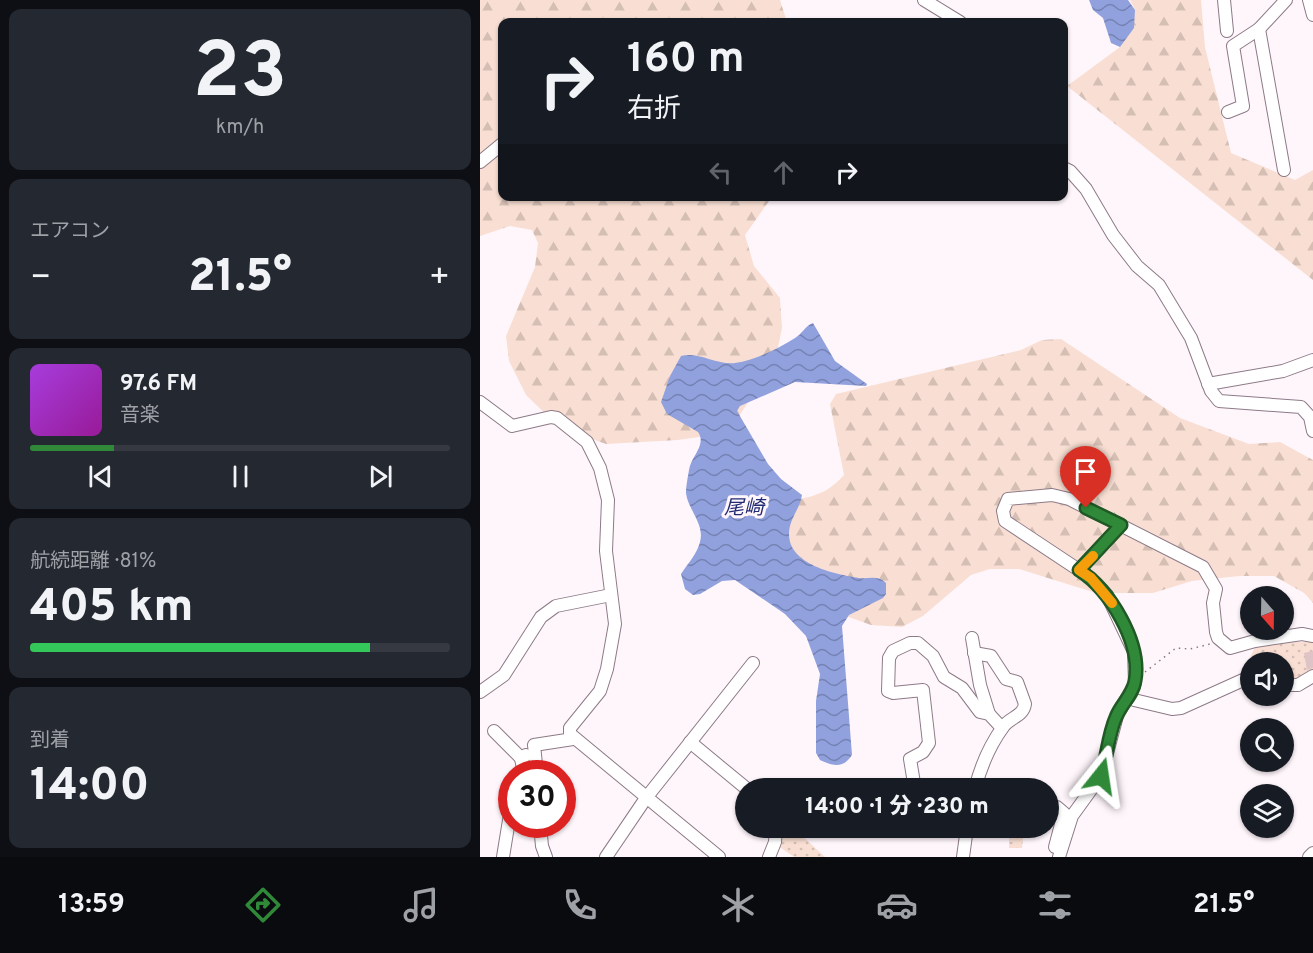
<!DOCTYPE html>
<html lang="ja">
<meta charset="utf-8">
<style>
:root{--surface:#171b24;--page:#242831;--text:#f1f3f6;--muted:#9ea1a6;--line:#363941;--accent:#2f8939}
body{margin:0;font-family:Overpass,"Noto Sans JP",sans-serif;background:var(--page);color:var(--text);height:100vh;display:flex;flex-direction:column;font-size:22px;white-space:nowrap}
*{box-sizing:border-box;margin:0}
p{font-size:20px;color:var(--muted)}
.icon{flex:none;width:33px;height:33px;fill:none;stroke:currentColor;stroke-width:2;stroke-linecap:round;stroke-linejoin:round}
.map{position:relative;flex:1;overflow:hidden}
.details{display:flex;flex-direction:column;gap:9px;padding:9px;background:#0d0f14;width:480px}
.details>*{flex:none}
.banner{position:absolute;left:18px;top:18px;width:570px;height:183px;border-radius:12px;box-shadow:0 2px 4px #0004;background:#171b24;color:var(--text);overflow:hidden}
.needle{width:39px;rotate:160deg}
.buttons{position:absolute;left:760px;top:586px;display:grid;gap:12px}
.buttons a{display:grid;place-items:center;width:54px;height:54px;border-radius:50%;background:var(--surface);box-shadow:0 2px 4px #0004;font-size:30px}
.speed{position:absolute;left:18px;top:760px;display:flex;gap:12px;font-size:30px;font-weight:700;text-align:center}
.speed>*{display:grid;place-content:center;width:78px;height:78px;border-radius:50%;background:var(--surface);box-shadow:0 2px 4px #0004;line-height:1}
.speed .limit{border:9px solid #d22;background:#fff;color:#111}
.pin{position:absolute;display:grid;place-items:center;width:51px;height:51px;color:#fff;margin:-62px -26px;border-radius:50% 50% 50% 0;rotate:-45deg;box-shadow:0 0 6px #0007}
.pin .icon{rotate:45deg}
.me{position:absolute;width:66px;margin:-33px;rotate:15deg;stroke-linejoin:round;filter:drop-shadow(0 0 4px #0008)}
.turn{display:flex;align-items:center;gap:21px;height:126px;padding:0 30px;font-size:27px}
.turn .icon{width:78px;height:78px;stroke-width:2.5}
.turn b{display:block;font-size:42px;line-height:51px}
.lanes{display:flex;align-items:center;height:57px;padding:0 30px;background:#0003;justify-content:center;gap:30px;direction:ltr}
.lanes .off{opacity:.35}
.big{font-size:45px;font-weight:800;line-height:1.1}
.details .tile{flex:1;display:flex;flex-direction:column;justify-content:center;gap:9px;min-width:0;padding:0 21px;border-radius:12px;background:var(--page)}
.details .dial{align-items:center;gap:0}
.dial b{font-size:78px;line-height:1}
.song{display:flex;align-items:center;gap:18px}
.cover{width:72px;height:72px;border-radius:9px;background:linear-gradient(135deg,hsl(280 70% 55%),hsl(300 70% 35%))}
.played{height:6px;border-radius:3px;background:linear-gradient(90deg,var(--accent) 20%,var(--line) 20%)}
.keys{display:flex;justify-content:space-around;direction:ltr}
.heat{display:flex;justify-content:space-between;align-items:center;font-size:33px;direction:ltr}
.charge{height:9px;border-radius:4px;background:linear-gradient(90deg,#34c759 81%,var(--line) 0)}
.trip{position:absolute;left:255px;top:778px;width:324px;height:60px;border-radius:30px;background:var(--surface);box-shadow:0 2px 4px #0004;font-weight:800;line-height:60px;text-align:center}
.menu{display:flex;height:96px;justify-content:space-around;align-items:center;background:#090b0e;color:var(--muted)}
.menu .icon{width:42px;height:42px}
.menu .selected{color:var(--accent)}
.menu b{font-size:27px;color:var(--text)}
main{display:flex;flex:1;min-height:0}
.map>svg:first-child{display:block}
.forest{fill:url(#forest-firs)}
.park{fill:url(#park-dots)}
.water{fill:url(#water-waves)}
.building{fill:#dec4c6}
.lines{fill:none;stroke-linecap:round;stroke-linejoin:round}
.minor-casing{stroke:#8d7a87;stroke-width:14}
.path{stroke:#847b81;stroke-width:1.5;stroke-dasharray:1.5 4.5;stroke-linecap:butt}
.minor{stroke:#fff;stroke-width:12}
.route-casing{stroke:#1f5925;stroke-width:15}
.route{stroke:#2f8939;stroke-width:10}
.slow{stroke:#f59e0b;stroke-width:10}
.labels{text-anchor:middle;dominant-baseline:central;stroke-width:6;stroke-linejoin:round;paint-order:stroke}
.water-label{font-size:20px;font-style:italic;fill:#212b71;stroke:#fff6fc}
</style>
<main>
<section class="details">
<div class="tile dial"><b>23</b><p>km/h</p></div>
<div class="tile"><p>エアコン</p>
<div class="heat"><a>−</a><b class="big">21.5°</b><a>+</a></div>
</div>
<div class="tile">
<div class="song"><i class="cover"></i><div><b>97.6 FM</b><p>音楽</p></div></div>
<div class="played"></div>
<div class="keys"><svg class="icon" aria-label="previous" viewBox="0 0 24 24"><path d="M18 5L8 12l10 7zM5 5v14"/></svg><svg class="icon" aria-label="pause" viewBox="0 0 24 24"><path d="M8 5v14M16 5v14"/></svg><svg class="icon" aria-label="next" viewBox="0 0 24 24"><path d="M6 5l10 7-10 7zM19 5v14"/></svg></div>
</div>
<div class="tile"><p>航続距離 · 81%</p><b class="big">405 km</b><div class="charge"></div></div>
<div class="tile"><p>到着</p><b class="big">14:00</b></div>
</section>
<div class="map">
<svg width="833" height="857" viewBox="0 0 833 857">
<defs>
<pattern id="forest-firs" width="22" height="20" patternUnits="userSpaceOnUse" patternTransform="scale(1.5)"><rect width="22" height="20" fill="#f9dfd3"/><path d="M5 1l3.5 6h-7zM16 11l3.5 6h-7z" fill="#d5bfb5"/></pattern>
<pattern id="park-dots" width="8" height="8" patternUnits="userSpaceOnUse" patternTransform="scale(1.5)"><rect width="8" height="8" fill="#f9dfd3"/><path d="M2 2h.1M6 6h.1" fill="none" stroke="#d5bfb5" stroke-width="1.8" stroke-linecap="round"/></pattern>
<pattern id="water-waves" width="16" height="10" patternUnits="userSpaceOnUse" patternTransform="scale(1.5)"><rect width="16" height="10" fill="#90a1de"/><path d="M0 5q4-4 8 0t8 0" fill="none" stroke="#7582b3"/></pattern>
</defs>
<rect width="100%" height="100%" fill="#fff6fc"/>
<g class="forest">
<polygon points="0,0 300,0 307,22 22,22 22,196 292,197 265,235 274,266 300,298 302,328 295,362 255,422 233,435 198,440 126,444 80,428 46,395 29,361 26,336 55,267 58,243 52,230 30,226 0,236"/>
<polygon points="650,0 721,0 725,47 751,153 815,180 833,170 833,280 587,86 640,47 655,10"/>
<path d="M 581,339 L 700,418 L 769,444 L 800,442 L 833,460 L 833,603 L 824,593 L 794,576 L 760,576 L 712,581 L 673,593 L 616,593 L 539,569 L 510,569 L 491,575 L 443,616 L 422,627 L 391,625 L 352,611 L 275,519 C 281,515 288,508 295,506 C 324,495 341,501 364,475 L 350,404 L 356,394 L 541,350 L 562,340 Z"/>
</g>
<g class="park">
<polygon points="790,642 833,642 833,670 811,683 804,683 804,663 771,663 769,675 769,660 776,645"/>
<polygon points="298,828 314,828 345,857 314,857 298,846"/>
<polygon points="529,828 544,828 542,848 529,848"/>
</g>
<g class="water">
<polygon points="609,0 648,0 655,10 654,28 640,47 631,43 623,18 613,10"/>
<path d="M 333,323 L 355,361 L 387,384 L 386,386 L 315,382 L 260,406 L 257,411 L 288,464 L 301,479 L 322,495 C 320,509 309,519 309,534 C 309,565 355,574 379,578 C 389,579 398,575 406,583 L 406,594 L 403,598 L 369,615 L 362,626 L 372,755 C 363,769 353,766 340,760 L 336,753 L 336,701 L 340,674 L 326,636 L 305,614 L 255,580 L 242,581 L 220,594 L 213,595 L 205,589 L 201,574 C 208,563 217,554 220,542 C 225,524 208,510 206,493 C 206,486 208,476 209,470 C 211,456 227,445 218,432 L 187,414 L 181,402 L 190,376 L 201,356 C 217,351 237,365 255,363 C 276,360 297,349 315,338 C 322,334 325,326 333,323 Z"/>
</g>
<polygon class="building" points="833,651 833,668 827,670 824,653"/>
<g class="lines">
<defs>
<g id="minor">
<polyline points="444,0 480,22"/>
<polyline points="744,0 747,31"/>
<polyline points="829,0 833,15"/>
<polyline points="779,29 804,170"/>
<polyline points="748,112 763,106 753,46 779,29 806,0"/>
<polyline points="0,162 22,144"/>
<polyline points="584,168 590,171 606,189 633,235 657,266 679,285 711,338 731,391 739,401 821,407 830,417 833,431"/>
<polyline points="728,384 803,371 833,360"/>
<polyline points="0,402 32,426 71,417 77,418 107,442 120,468 128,500 126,551 135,624 127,669 120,691 90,728 90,734 239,857"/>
<polyline points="599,570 641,525"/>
<polyline points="492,638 500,685 509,714"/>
<path d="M 494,653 L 511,656 L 526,679 L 537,682 L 545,704 C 543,717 530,717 523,727 C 510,745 500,769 495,789"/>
<polyline points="804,685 818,685 833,676"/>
<polyline points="0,692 24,675 61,617 76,606 131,595"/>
<polyline points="650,695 654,700 692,709 701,708 763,680 771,680"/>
<polyline points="14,731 41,758"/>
<polyline points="210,742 267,789"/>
<polyline points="44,774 41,758 46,755"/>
<polyline points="57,774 54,745 93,739"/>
<polyline points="435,789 430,759 443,752 449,743 443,690 413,693 408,691 409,658 413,651 430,643 438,643 453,656 464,677 482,688 500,712 509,714 522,728"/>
<polyline points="568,805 577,807 584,813 575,847"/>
<polyline points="60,825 62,846 66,857"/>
<polyline points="23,857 32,802"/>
<polyline points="126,857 166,798 273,663"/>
<polyline points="289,857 295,842 296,828"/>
<polyline points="483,857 487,828"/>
<polyline points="579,857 592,816 621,776 637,716 655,683 654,652 627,595 611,578 525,521 523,511 528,499 572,495 589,499 723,567 736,589 733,603 736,632 738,638 750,648 775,641 822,634 833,636"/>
<polyline points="829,857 833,853"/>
</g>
</defs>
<use href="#minor" class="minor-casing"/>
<polyline class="path" points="665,672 696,648 710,649 730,644"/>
<use href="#minor" class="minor"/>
</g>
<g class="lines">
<defs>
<path id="route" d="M 606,508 L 641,525 L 599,570 C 630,590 662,643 655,681 C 653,695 641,704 636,717 C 628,735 627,757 621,776"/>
</defs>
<use href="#route" class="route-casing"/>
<use href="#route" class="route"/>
<polyline class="slow" points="613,556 599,570 611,578 632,603"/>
</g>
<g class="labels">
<g class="water-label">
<text x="264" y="509">尾崎</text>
</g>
</g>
</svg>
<div class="buttons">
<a><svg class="needle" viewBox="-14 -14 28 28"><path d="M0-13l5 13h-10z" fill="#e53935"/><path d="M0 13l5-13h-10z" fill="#9ea1a6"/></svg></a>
<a><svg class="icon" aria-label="sound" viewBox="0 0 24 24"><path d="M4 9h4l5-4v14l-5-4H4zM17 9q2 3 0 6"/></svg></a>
<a><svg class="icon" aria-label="search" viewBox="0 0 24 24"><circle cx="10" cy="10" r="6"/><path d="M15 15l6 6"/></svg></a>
<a><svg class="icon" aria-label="layers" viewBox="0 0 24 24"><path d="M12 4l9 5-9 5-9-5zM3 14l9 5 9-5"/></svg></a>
</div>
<div class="speed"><div class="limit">30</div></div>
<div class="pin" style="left:606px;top:508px;background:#d93025"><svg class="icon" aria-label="arrive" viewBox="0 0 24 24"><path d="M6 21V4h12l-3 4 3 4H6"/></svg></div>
<svg class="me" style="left:621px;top:776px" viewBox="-20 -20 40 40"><path d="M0-17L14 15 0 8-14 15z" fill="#2f8939" stroke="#fff" stroke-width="4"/></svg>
<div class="trip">14:00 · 1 分 · 230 m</div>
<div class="banner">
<div class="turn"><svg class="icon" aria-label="right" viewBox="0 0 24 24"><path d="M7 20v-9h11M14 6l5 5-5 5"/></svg><div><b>160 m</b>右折</div></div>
<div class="lanes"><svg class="icon off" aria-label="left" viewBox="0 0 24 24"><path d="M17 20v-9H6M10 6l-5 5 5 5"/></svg><svg class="icon off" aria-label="ahead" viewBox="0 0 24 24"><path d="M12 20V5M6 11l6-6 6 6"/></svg><svg class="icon" aria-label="right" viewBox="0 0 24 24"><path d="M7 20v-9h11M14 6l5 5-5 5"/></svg></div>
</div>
</div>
</main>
<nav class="menu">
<b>13:59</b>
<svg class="icon selected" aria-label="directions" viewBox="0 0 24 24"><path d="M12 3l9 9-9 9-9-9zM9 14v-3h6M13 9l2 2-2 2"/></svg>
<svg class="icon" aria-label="music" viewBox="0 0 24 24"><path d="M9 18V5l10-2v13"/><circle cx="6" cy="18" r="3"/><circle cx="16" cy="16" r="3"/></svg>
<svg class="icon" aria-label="phone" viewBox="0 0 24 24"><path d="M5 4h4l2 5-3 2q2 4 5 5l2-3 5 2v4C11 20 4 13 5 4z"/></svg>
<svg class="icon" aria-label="climate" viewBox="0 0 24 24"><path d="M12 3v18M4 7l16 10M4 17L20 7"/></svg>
<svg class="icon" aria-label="car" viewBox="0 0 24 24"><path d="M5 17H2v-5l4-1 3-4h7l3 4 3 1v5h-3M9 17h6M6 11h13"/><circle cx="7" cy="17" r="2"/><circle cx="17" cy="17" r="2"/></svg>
<svg class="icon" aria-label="filters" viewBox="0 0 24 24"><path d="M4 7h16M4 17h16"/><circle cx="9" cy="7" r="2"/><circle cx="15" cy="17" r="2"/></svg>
<b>21.5°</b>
</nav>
